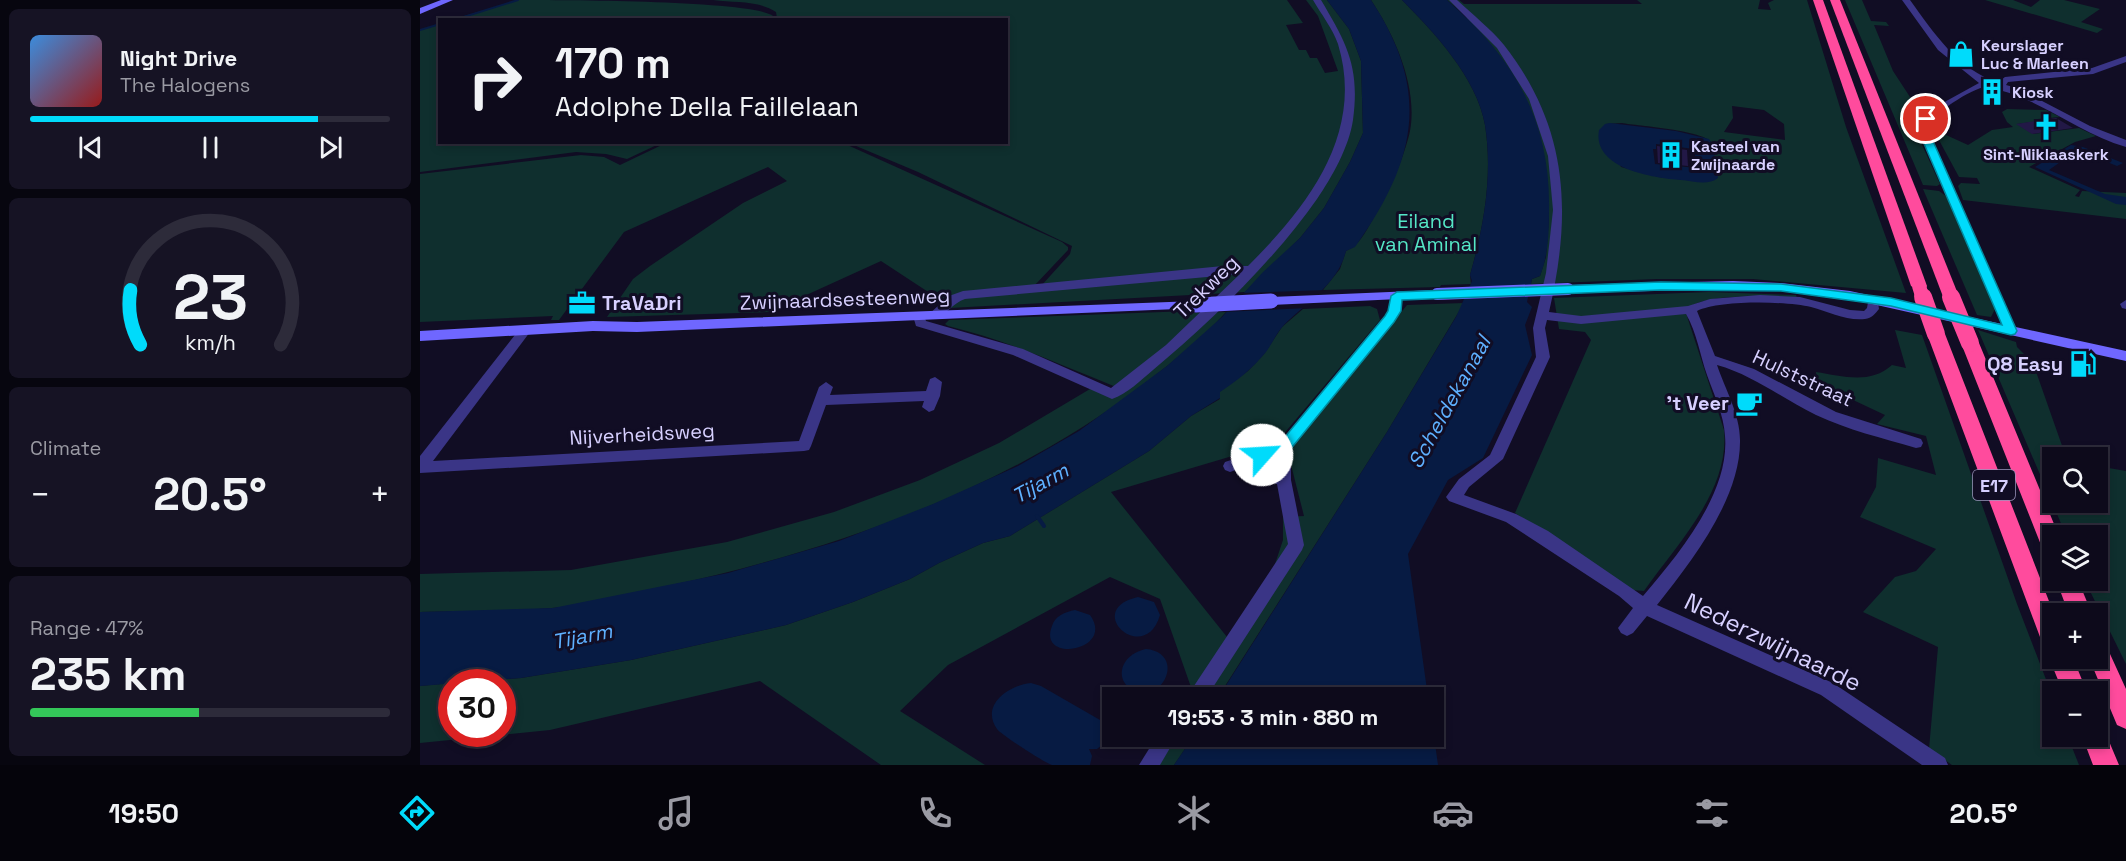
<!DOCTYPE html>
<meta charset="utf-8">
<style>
:root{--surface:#0d0a1b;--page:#161324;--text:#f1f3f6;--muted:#9a9aa3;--line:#2d2b3a;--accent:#00dbfb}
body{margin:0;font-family:"Space Grotesk",sans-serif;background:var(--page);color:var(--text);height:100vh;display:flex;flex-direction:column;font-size:22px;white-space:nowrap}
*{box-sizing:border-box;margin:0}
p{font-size:20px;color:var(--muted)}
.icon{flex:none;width:33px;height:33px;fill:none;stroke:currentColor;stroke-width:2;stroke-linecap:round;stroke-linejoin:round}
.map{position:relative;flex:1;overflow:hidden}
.sheet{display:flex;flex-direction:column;gap:9px;padding:9px;background:#07060f;width:420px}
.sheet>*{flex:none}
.hud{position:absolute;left:18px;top:18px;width:570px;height:126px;border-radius:0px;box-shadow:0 3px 9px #0003,0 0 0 2px var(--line);background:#0d0a1b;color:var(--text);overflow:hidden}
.controls{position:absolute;left:1622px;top:447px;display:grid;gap:12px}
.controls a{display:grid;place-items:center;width:66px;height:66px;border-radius:0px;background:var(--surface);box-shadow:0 3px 9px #0003,0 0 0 2px var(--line);font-size:30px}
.speed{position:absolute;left:18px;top:669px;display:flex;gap:12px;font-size:30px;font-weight:700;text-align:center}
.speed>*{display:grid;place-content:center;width:78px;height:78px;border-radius:50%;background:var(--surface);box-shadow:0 3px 9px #0003,0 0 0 2px var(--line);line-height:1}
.speed .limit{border:9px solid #d22;background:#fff;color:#111}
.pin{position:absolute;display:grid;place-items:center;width:51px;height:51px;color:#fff;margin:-26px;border:3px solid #fff;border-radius:50%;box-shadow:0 2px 6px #0007}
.me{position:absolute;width:66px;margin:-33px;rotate:64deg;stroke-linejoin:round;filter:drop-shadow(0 0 4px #0008)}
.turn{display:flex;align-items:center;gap:21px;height:126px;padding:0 18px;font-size:27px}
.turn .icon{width:78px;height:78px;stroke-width:2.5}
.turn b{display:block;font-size:42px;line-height:51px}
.big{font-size:45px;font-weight:700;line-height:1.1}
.sheet .tile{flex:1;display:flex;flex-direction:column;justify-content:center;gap:9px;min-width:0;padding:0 21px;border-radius:9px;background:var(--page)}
.sheet .dial{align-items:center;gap:0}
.dial svg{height:156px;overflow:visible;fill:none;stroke:var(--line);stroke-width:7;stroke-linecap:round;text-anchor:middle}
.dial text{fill:var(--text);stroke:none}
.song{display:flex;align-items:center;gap:18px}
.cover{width:72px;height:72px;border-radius:9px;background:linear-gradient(135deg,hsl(210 70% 55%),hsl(0 70% 35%))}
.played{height:6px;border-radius:3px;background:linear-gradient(90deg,var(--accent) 80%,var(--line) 80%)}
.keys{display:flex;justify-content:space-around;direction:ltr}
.heat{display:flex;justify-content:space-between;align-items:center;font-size:33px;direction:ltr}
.charge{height:9px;border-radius:4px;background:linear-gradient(90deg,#34c759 47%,var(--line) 0)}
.trip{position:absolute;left:682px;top:687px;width:342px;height:60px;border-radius:0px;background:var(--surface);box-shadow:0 3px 9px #0003,0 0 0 2px var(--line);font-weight:700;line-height:60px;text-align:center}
.tab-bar{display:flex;height:96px;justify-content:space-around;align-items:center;background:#05040b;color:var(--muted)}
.tab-bar .icon{width:42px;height:42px}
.tab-bar .active{color:var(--accent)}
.tab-bar b{font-size:27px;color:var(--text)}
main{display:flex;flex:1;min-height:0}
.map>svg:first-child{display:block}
.green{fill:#0f2f2e;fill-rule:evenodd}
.water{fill:#071b43;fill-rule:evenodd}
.pier{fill:#110d24}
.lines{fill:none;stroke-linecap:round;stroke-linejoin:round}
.stream-far1{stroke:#071b43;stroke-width:2}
.stream{stroke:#071b43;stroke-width:4}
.building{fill:#221846}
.street{fill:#3a3586;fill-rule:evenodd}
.secondary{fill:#6f67ff;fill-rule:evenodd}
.highway{fill:#ff4b9d;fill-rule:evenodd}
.secondary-bridge-far1{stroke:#6f67ff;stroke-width:12}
.secondary-bridge{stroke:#6f67ff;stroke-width:15}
.highway-bridge-far1{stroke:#ff4b9d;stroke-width:14}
.highway-bridge{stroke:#ff4b9d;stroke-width:18}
.route{fill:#00dbfb;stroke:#008ea3;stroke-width:1.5}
.labels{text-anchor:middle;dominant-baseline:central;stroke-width:6;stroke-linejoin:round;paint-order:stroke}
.far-poi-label{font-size:16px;font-weight:bold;fill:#d7d0ff;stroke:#110d24;text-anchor:start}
.shield{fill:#110d24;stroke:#9c96bd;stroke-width:1.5}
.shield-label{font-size:18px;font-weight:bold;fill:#d7d0ff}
.park-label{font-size:20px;fill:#55e6c6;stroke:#110d24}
.street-label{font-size:20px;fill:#d7d0ff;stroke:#110d24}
.poi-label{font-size:20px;font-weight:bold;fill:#d7d0ff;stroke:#110d24;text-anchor:end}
.water-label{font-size:21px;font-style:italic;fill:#5eb0ff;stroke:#110d24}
.near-street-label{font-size:24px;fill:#d7d0ff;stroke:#110d24}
</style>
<main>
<section class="sheet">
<div class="tile">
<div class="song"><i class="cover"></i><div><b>Night Drive</b><p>The Halogens</p></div></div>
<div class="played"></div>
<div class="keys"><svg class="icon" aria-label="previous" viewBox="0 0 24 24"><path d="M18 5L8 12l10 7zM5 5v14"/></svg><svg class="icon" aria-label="pause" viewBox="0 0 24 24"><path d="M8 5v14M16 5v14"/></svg><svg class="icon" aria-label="next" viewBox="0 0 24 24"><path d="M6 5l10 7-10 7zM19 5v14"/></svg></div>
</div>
<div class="tile dial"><svg viewBox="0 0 100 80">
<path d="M14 69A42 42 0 1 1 86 69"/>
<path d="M14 69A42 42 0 0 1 9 41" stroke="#00dbfb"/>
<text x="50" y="56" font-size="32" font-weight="700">23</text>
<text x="50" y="72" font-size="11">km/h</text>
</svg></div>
<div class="tile"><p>Climate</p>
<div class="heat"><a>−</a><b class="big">20.5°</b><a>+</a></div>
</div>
<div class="tile"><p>Range · 47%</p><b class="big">235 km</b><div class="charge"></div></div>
</section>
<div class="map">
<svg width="1706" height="765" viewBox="0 0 1706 765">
<rect width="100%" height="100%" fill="#110d24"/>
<g class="green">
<path d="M 98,0 C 134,0 341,0 354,17 L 353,20 L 34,19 Z"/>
<path d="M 293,0 L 867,0 L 883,23 L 866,25 L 879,50 L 886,50 L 890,58 L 897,58 L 905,73 L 918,71 L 898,16 L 886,0 L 907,0 L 929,29 L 941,61 L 943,133 L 930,162 L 904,208 L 880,238 L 825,292 L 530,308 L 532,301 L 621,286 L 650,254 L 652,246 L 498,172 L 429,143 L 586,142 L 586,20 L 356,19 L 360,18 L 357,18 L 356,12 C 337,0 315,3 293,0 Z"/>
<path d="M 951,0 L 982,0 C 1014,32 1057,78 1065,125 C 1073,175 1064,226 1050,275 L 1051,284 L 1021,285 L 1020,287 L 903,290 L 920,269 L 926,251 C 942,244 948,226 957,212 C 969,191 985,155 990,131 C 998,87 975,36 951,0 Z"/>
<path d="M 1027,0 L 1039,0 L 1044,4 L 1222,4 L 1217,0 L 1340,0 L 1338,9 L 1351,10 L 1348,3 L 1354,0 L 1387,0 L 1426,127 L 1486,293 L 1333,279 L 1237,279 L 1111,284 L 1112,279 L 1120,276 L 1126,257 L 1129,218 L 1046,16 ZM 1312,106 L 1344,110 L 1364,124 L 1365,140 L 1304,132 L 1313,118 ZM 1202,123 C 1218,126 1284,130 1292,143 C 1299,153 1288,172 1284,182 L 1239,177 L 1201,167 L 1185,124 Z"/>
<polygon points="1425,0 1442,0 1451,21 1466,22 1469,26 1454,25 1473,71 1490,97 1518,102 1497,119 1493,119 1493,125 1520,184 1517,186 1503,185"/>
<polygon points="1565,0 1593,0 1611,7 1620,0 1644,0 1680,9 1661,22 1683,29 1677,33"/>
<polygon points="19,24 20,142 241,143 207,159 186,154 156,152 0,172 0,30"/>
<polygon points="1587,109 1626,110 1640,117 1618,119 1620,121 1597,124 1613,134 1659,128 1676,136 1655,142 1609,167 1660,190 1655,196 1659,197 1662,191 1706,193 1706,219 1543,200 1538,186 1541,183 1560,184 1557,178 1539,177 1513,129 1548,145 1572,130 1593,127 1587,122 1582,112"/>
<polygon points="246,143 423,143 642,242 648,247 648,250 615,285 525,303 461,261 349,312 187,317 213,279 230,266 323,203 367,181 348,167 204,232 139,320 131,320 133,316 0,322 0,174 161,155 184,157 200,165"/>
<polygon points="1503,189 1519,191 1526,196 1575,309 1571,317 1557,315"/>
<path d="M 1289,292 L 1376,295 L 1377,298 C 1347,298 1288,291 1265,310 L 1304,430 C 1310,491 1257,544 1224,591 L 1212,590 L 1095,513 L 1171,340 L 1165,332 L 1139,329 L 1134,298 Z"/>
<polygon points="1044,303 967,432 798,697 767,697 772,690 740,599 690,577 528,665 480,711 565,765 461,765 340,681 130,730 0,743 0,686 31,683 32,734 82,734 82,682 42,682 101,678 211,660 366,625 433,602 490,579 519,563 563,543 590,536 729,451 771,416 800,399 799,392 828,371 844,354 862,327 883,309 950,306 957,309 960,320 856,443 691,492 807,637 853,570 863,540 863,517 884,516 868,453 987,305"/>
<path d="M 770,311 L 769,313 L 806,312 C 783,338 755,360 728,381 C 590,488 421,548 252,585 C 213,593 172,605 132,608 C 88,612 44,611 0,612 L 0,574 L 151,570 L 307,542 L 414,512 L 500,480 L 579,443 L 670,389 L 692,392 L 696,387 C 641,365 586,340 528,326 L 525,324 L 529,320 Z"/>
<path d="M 1475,330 L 1502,335 L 1597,604 L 1632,695 L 1632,736 L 1648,737 L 1659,765 L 1532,765 L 1509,749 L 1518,647 L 1443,612 L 1475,577 L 1496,571 L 1516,549 L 1440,517 L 1456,487 L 1458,458 L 1516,475 L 1506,436 L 1457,424 L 1465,415 L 1397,383 L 1396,372 C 1422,376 1450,385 1472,365 L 1486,368 Z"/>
<polygon points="1558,330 1596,342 1597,347 1613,363 1646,457 1632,458 1632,502 1677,502 1677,466 1706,471 1706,664 1665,581 1677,580 1677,536 1646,535"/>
<polygon points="740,737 773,737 754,765 721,765"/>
</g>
<g class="water">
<path d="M 907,0 L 951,0 C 1012,92 996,161 935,247 L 926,251 C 918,284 887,302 864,325 C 857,332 852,344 846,352 C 833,368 817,381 800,392 L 800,398 L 771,416 L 729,451 L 590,536 L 563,543 L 519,563 L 490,579 L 433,602 L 366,625 L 211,660 L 101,678 L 0,686 L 0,612 L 133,608 L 308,573 L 419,541 L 513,504 L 598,466 L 659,431 L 747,366 L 802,317 L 843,272 L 880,238 L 904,208 L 930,162 L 943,133 L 941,61 L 929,29 Z"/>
<path d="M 982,0 L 1027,0 C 1095,59 1131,121 1129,212 C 1129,234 1128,256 1120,276 L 1112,279 L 1107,302 L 1112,307 L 1105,325 L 1112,355 L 1063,458 L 1028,480 L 988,554 L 1008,697 L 798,698 L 967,432 L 1036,317 L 1052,281 L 1050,275 C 1064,226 1073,175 1065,125 C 1057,78 1014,32 982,0 Z"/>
<path d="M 1190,123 L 1256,131 L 1289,139 L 1293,146 L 1298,178 C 1288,186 1273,181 1261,180 C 1234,178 1172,169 1179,130 L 1185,124 ZM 1236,144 L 1274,149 L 1277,168 L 1235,164 L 1233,149 L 1236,149 Z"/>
<polygon points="1651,145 1663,147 1703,163 1697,166 1657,150 1629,170 1685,194 1706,197 1706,205 1696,204 1615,167"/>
<path d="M 718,597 L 734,602 L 740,615 C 725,667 661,610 718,597 Z"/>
<path d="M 655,610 L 670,615 C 696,651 617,664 632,626 C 635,616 645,612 655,610 Z"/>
<path d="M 726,649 C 750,651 754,673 738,688 C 698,704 687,658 726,649 Z"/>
<path d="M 611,683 L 621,686 L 687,724 L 691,731 L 688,740 L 677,749 L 669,749 L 672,756 L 670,765 C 659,765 643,765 632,765 C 625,763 580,734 577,729 C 560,705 589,685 611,683 Z"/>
<polygon points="1014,736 1018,765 754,765 773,737"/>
</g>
<polygon class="pier" points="906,290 888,308 802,312 820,293"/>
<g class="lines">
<g class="stream-far1">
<polyline points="34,20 98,0"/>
<polyline points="0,30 20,24"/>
</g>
<polyline class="stream" points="617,516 624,526"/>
</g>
<g class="building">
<polygon points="1636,118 1653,128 1612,134 1596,124"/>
<polygon points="1237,146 1267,150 1268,166 1238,163"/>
</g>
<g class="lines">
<g class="street">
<path d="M 893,0 L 901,0 C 927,44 940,67 933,120 C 929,147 912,177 897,199 C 856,258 789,324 733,370 C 721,380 707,394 692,399 L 593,355 L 496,326 L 493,316 L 499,312 L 503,313 L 506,321 L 603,349 L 691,388 L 746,345 L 820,274 L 545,299 C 533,303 526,315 514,319 L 508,315 L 529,296 L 543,291 L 803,266 L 828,266 C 888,206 945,133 918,44 C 913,29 901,14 893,0 Z"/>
<path d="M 1029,0 L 1037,0 C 1053,15 1071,29 1084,45 C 1149,128 1152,213 1129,312 L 1161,316 L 1268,306 L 1290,299 L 1340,295 L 1380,297 L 1430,310 L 1444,311 L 1447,308 L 1449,296 L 1457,296 L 1459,309 C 1455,314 1452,318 1445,319 C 1426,321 1409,312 1391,307 C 1366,301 1300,300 1277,311 L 1295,356 L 1334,369 L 1416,412 L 1501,439 L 1503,443 L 1501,447 L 1496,448 C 1462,438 1428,430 1396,415 C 1363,399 1333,375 1297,365 C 1305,389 1320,414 1320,440 C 1321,498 1272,561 1237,605 L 1413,683 L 1525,758 L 1528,765 L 1502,765 L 1401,695 L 1227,616 L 1213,633 L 1207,636 L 1201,633 L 1198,628 L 1213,608 L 1199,596 L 1086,522 L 1029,501 L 1026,497 L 1039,479 L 1070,455 L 1116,357 L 1113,328 L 1126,273 L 1133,210 L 1128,156 L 1109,99 L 1077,48 ZM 1266,314 C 1277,333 1280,355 1287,375 C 1294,395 1304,415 1305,436 C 1310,493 1258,555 1223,596 L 1128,531 L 1096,514 L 1044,495 L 1049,487 L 1083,459 L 1130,357 L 1125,328 L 1127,320 L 1161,324 Z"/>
<path d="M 1482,0 L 1490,0 C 1513,32 1539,71 1578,82 L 1585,77 L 1672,68 L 1706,56 L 1706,62 L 1673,74 L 1588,82 L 1586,85 L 1597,88 L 1670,126 L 1706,140 L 1706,147 C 1661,134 1623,101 1579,90 C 1575,89 1575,86 1571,86 C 1554,86 1520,110 1508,123 L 1509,132 L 1597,331 L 1596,334 L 1586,334 L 1585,331 L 1499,132 L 1498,123 L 1510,110 L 1559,83 L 1518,50 Z"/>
<path d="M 977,292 L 983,296 L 979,314 L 871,449 L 871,480 L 884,545 L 882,550 L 786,698 L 766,698 L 868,544 L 857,484 L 826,474 L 819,469 L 810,472 L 805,470 L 803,466 L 805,462 L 859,444 L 965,316 L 969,310 L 971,296 ZM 857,456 L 857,472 L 833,464 Z"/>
<polygon points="1706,300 1706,309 1702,308 1700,304"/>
<polygon points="106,325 112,329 110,332 13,461 379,441 399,387 406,382 413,387 410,395 506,391 510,379 515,377 522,382 520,396 514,410 509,412 502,407 504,401 406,405 391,446 389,450 384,451 0,473 0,456 102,326"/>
<polygon points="737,736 757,736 740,765 719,765"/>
</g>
<g class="secondary">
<polygon points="21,0 33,0 0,14 0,8"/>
<polygon points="1313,281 1361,283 1430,291 1706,351 1706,361 1430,299 1361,291 1313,289 1148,293 1141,289 1148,285"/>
<polygon points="1017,290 1024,294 1022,297 851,305 844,301 851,297"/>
<polygon points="776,301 781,302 783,305 781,308 217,332 173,331 0,341 0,331 173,321 217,322"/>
</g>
<g class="highway">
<polygon points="1393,0 1403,0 1507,286 1505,290 1499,291 1491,286"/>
<polygon points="1410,0 1420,0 1538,294 1536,298 1524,298 1522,294"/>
<polygon points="1516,328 1522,330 1525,334 1634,614 1632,614 1632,647 1624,644 1620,637 1507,334 1510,330"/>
<polygon points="1550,337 1556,339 1559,343 1639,536 1632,536 1632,554 1624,551 1621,545 1541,343 1544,339"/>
<polygon points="1636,580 1658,580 1672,614 1649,614"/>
<polygon points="1677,640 1685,643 1706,689 1706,729 1697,725 1669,658 1677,658"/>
<polygon points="1632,652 1632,658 1653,658 1667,692 1643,692 1629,658"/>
<polygon points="1677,725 1683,727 1699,765 1673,765 1662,736 1677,736"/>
</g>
<polyline class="secondary-bridge-far1" points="1017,294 1148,289"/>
<polyline class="secondary-bridge" points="776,305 851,301"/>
<g class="highway-bridge-far1">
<polyline points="1499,286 1503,299"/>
<polyline points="1530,294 1532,299"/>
</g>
<g class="highway-bridge">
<polyline points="1503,297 1516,334"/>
<polyline points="1531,297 1550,343"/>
</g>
</g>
<polygon class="route" points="1506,116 1511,119 1508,123 1509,132 1597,331 1595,334 1591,335 1471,306 1361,291 1241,290 982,300 981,311 974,322 869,451 842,461 837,459 835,455 837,451 859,444 965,316 968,311 971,296 977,292 1241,282 1361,284 1471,298 1582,325 1499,132 1498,123"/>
<defs>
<symbol id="shop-bare" viewBox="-9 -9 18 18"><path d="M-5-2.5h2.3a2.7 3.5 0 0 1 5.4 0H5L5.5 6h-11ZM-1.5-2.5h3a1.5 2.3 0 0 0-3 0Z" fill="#00dbfb" stroke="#110d24" stroke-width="2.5" paint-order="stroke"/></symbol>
<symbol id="building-bare" viewBox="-9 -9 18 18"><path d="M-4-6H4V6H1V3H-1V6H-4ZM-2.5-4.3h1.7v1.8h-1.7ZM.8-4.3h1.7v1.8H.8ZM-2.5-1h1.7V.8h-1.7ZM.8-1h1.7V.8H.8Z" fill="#00dbfb" stroke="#110d24" stroke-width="2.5" paint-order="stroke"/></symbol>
<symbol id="church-bare" viewBox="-9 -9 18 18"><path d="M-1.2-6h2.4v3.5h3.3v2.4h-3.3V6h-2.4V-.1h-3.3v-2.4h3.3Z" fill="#00dbfb" stroke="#110d24" stroke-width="2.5" paint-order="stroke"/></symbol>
<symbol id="office-bare" viewBox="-9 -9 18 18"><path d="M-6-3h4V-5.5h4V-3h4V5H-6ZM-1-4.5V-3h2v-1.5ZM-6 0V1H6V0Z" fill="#00dbfb" stroke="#110d24" stroke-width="2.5" paint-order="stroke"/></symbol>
<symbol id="fuel-bare" viewBox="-9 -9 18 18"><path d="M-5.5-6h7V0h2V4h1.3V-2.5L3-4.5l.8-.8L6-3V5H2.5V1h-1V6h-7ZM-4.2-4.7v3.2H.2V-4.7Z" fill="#00dbfb" stroke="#110d24" stroke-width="2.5" paint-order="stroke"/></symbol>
<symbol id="cafe-bare" viewBox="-9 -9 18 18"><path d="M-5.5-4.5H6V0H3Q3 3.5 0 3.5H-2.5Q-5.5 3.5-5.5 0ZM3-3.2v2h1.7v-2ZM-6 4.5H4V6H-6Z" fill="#00dbfb" stroke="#110d24" stroke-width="2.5" paint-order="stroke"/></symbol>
</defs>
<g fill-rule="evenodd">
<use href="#shop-bare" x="1522" y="35" width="38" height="38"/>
<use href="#building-bare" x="1553" y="73" width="38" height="38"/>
<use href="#church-bare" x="1607" y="108" width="38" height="38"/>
<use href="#building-bare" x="1232" y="136" width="38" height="38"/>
<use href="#office-bare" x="143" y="284" width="38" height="38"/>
<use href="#fuel-bare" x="1644" y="345" width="38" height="38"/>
<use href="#cafe-bare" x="1310" y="384" width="38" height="38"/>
</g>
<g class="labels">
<g class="far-poi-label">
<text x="1561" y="45">Keurslager<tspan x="1561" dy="18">Luc &amp; Marleen</tspan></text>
<text x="1592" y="92">Kiosk</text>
<text x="1271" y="146">Kasteel van<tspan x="1271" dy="18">Zwijnaarde</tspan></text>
<text x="1626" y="154" text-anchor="middle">Sint-Niklaaskerk</text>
</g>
<rect class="shield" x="1553" y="470" width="42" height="30" rx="4.5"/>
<g class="shield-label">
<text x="1574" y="485">E17</text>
</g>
<g class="park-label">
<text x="1006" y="221">Eiland<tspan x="1006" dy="23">van Aminal</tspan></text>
</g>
<g class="street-label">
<text transform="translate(786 287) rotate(-44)">Trekweg</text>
<text transform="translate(425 299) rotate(-2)">Zwijnaardsesteenweg</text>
<text transform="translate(1383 378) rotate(25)">Hulststraat</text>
<text transform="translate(222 434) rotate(-3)">Nijverheidsweg</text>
</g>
<g class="poi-label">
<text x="182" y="303" text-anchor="start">TraVaDri</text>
<text x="1643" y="364">Q8 Easy</text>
<text x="1309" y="403">'t Veer</text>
</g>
<g class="water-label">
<text transform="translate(1029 402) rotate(-61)">Scheldekanaal</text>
<text transform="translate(620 483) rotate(-29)">Tijarm</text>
<text transform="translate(162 636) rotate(-11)">Tijarm</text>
</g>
<g class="near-street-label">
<text transform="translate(1353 642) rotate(26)">Nederzwijnaarde</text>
</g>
</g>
</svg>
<div class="controls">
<a><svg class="icon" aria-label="search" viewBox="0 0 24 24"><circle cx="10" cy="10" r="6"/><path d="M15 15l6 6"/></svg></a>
<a><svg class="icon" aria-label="layers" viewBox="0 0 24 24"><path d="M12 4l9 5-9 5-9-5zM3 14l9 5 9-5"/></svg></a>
<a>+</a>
<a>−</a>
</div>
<div class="speed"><div class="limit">30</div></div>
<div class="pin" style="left:1506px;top:119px;background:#d93025"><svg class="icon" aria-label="arrive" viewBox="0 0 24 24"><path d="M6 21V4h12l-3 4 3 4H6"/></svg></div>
<svg class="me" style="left:842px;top:455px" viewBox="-20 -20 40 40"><circle r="19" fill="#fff"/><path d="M0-13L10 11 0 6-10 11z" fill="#00dbfb"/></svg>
<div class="trip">19:53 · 3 min · 880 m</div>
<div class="hud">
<div class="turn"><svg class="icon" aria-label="right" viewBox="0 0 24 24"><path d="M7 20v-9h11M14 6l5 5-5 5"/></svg><div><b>170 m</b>Adolphe Della Faillelaan</div></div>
</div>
</div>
</main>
<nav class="tab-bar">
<b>19:50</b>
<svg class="icon active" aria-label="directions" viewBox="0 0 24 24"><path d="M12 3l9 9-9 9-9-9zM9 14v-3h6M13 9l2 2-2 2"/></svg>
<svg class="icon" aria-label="music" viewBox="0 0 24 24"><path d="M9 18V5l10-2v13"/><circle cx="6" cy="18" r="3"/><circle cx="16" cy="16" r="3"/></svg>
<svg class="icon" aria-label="phone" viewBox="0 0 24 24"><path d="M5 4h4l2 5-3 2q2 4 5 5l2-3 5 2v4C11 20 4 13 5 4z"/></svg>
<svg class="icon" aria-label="climate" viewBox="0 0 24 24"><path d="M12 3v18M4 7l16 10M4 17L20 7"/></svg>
<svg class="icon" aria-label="car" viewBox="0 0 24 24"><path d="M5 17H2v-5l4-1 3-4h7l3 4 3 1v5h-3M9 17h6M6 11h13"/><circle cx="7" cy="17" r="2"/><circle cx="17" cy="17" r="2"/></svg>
<svg class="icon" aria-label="filters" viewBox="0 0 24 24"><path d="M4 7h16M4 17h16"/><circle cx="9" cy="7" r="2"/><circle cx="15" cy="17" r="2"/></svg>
<b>20.5°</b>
</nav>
